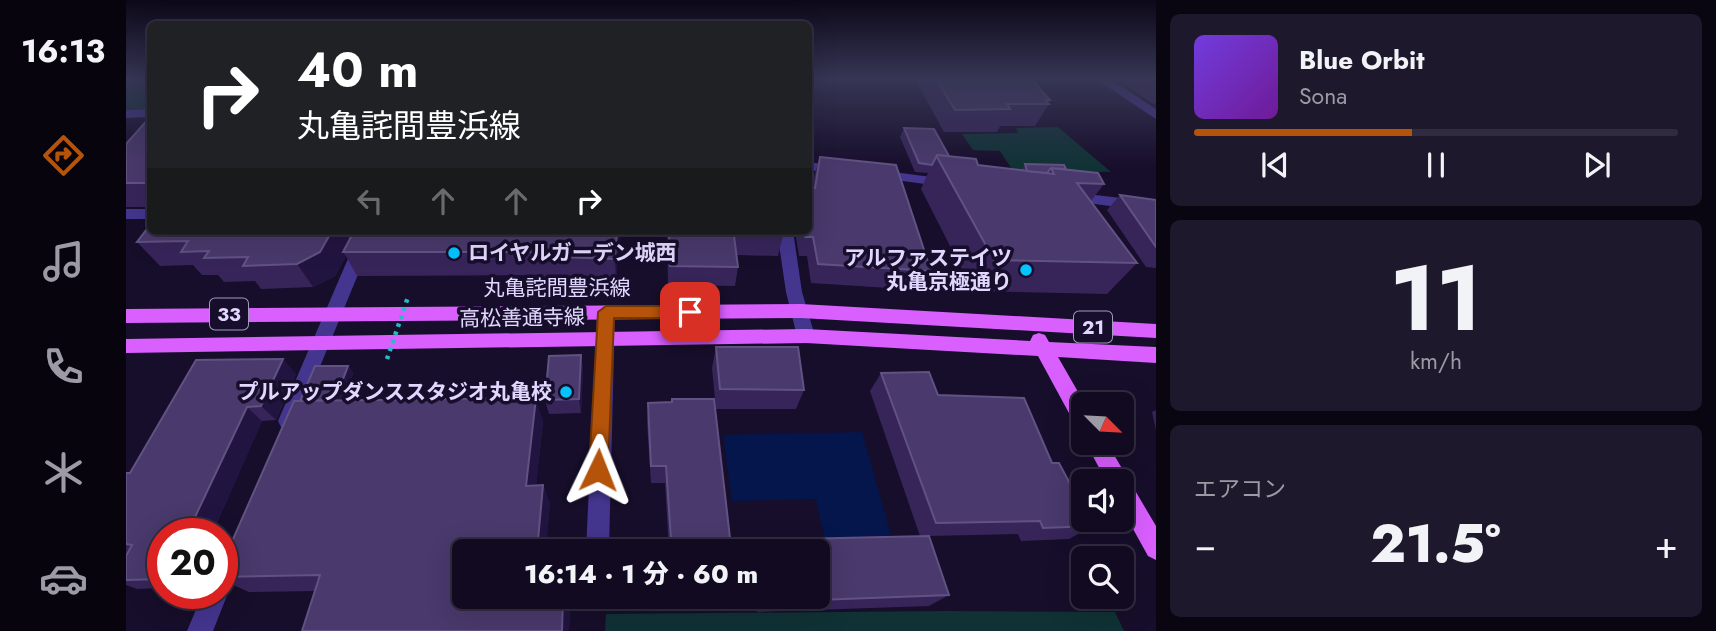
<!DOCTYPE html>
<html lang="ja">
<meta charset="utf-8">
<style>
:root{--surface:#110a20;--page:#1e182d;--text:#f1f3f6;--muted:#9c9aa5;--line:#302b3e;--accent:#b45309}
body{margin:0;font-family:Jost,"Noto Sans JP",sans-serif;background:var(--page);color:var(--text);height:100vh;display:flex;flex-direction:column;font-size:26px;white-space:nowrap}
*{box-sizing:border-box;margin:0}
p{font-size:23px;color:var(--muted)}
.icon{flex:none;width:38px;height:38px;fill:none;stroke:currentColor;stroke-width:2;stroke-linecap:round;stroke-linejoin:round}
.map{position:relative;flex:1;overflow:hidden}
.side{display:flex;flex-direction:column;gap:14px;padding:14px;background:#090612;width:560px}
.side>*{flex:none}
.banner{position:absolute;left:21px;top:21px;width:665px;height:214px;border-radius:10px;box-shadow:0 7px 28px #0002,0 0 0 2px var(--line);background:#202124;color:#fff;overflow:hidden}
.needle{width:46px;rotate:114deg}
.tools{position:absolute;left:945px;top:392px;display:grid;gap:14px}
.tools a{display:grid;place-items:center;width:63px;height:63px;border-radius:10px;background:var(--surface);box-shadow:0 7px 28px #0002,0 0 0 2px var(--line);font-size:35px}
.speed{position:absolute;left:21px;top:518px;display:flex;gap:14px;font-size:35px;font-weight:700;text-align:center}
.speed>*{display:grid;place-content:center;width:91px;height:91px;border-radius:50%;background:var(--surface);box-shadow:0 7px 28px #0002,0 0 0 2px var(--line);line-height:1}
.speed .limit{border:10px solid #d22;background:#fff;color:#111}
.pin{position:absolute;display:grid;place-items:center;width:60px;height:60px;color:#fff;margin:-30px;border-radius:14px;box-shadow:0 4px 10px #0006}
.me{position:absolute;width:77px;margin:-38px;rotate:2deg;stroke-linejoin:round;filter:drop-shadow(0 0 5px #0008)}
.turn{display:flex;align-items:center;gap:24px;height:147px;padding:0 35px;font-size:32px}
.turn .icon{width:91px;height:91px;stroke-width:2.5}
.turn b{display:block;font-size:49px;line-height:60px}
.lanes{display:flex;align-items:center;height:66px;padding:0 35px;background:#0003;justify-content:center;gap:35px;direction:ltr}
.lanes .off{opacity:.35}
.big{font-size:52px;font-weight:800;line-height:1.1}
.side .widget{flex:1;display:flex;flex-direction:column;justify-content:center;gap:10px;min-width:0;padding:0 24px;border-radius:10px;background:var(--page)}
.side .dial{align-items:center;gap:0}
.dial b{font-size:91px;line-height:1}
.song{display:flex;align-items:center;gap:21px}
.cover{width:84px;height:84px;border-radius:10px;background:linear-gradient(135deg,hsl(260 70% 55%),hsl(280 70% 35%))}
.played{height:7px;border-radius:4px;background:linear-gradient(90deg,var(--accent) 45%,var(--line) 45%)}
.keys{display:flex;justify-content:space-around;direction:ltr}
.heat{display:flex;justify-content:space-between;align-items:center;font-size:38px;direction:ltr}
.trip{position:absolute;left:326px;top:539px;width:378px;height:70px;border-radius:10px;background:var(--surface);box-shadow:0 7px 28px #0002,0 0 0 2px var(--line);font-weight:800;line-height:70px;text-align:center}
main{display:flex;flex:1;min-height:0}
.menu{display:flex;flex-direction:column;width:126px;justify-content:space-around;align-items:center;background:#07040d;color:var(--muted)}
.menu .icon{width:49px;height:49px}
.menu .on{color:var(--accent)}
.menu b{font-size:32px;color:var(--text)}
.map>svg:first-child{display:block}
.green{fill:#103235}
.water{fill:#05164c}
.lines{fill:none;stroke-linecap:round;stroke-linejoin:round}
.minor{fill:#44358e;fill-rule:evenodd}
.major{fill:#d95fff;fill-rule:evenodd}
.path-bridge{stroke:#24bbc7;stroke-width:4.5;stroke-dasharray:3.5 5;stroke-linecap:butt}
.wall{fill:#37255a}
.shaded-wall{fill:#221440}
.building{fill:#49396c;stroke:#615283;stroke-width:2}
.route{fill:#b45309;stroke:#753606;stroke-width:2}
.poi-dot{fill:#04c4ff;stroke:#170e2b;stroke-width:2.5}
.labels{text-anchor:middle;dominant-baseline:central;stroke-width:7;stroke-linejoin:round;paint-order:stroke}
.shield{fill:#170e2b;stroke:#a59bbf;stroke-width:2}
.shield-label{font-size:19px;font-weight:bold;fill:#e2d8ff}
.poi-label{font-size:21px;font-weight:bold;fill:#e2d8ff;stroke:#170e2b;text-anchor:end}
.street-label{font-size:21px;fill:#e2d8ff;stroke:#170e2b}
</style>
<main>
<nav class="menu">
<b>16:13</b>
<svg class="icon on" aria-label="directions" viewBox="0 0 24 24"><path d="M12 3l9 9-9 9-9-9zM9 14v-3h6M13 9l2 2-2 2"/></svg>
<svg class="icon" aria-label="music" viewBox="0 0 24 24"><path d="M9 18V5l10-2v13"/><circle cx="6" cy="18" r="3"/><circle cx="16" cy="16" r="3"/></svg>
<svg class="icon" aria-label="phone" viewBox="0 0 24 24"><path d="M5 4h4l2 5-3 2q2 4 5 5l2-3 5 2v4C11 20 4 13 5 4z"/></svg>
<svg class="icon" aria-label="climate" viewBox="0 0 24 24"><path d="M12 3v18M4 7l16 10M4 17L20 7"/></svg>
<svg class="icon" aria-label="car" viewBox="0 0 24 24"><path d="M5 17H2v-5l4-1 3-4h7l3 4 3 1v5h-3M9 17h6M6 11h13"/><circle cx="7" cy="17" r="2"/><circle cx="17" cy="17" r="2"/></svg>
</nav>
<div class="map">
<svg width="1030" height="631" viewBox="0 0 1030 631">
<rect width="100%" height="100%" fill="#170e2b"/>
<g class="green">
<polygon points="0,79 24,79 24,109 0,110"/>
<polygon points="932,127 985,172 887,171 874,151 847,150 836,134 892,133 890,128"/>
<polygon points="821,611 989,612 998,631 479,631 480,614"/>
</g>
<polygon class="water" points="736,432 765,535 699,539 690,499 606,501 597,435"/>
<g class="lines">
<g class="minor">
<polygon points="682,79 691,79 682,82"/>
<polygon points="970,79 984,79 1030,109 1030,119"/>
<polygon points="24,109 24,117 0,118 0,110"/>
<polygon points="682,162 714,166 721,170 714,174 682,170"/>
<polygon points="752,170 821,179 828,183 821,187 747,177 747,171"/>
<polygon points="943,192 1030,202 1030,212 938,200 936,197"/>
<rect x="0" y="209" width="24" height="10"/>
<polygon points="234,231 250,231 169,427 162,430 155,427 152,421"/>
<polygon points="651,231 667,231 676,292 689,336 686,341 680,343 674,341 671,336 660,292"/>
<polygon points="480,305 486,307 489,312 483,549 482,551 460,551 471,312 474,307"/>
<polygon points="96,583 102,593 87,631 61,631 77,593 96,593"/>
</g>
<g class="major">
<polygon points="675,304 1030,324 1030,338 675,318 0,323 0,309"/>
<polygon points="680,329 904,341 907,335 913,333 919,335 923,342 1030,347 1030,363 932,357 959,404 957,429 950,426 912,356 680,343 0,353 0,339"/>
<polygon points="960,443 981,443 1030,526 1030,560 1022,556 996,509 996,481 980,481"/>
</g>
<polyline class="path-bridge" points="261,359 282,297"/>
</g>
<g class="wall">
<polygon points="791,79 905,79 924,100 922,103 923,104 909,126 874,126 871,132 818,132 790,81"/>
<polygon points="992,79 1030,79 1030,103 1027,104"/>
<polygon points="24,117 24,207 0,207 0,144"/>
<polygon points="778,128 823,156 852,165 895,170 899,164 940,169 978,184 965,201 1011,263 981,294 847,291 795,189 802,173 789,172 774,137"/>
<polygon points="694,157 805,271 794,290 685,283 681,256 673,256 669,231 682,231 688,176"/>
<polygon points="994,195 1030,200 1030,268 1020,267 981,210"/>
<polygon points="24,231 494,231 490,282 415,280 414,275 231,276 220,256 209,276 187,287 135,289 129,281 98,282 92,275 76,275 67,265 34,266 11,242"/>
<polygon points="541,231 656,231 657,236 652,256 611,255 612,267 609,286 542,285"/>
<polygon points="590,347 678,390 670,409 590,409 586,368"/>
<polygon points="455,355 457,370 455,413 423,414 419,400"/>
<polygon points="222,366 227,373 218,400 417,421 410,486 417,485 424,505 338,597 441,597 444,604 443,631 176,631 189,591 123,592 96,580 96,564 174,401"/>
<polygon points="755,373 812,395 926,463 967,526 943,539 895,541 892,534 803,536 823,595 803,606 631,612 628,597 691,597 691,551 624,551 629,540 794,536 744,391"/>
<polygon points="170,374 150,420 136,421 86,534 37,534 37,588 11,589 0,585 0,556 1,554 0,554 0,473 4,473"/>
<polygon points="522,403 604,538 599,551 543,551 539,483 525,483 521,422"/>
<polygon points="1030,410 1030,430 1026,412"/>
</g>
<g class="shaded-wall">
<polygon points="206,231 233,231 217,252 220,256 209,276 187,287 171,264"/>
<polygon points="491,231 494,231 490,282 489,259"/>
<polygon points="455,355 457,370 455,413 453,399"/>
<polygon points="157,359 170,374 150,420 135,406"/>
<polygon points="222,366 227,373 212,417 206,410"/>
<polygon points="410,398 417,421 408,507 400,486"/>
<polygon points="121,407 136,421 86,534 61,534"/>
<polygon points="417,485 424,505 420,551 411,551"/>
<polygon points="437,597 441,597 444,604 443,631 436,631"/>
</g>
<g class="building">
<polygon points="810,79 905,79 924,100 919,100 923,104 881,104 884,109 829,110"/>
<polygon points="24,117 24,183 0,183 0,144"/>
<polygon points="778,128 808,129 823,156 811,155 806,165 793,163"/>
<polygon points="811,155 850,159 852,165 928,174 925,168 972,173 978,184 951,183 1011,263 868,260 811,157"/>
<polygon points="694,157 770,165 805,271 692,264 687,237 679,237 678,231 682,231 682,188 689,188"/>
<polygon points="899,164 938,165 940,169 925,168 921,173 901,171"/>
<polygon points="994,195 1030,200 1030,247"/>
<polygon points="24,225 24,231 206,231 194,252 171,264 117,266 122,257 78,258 83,251 55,252 62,241 11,242"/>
<polygon points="228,231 491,231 489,259 410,256 412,252 217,252"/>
<polygon points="543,231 656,231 657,236 608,236 612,267 544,266"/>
<polygon points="590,347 672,347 678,390 594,389"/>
<polygon points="455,355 453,399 419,400 423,356"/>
<polygon points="157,359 135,406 121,407 61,534 37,534 37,579 0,580 0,556 6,545 0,544 0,473 4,473 70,360"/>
<polygon points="189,366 222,366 209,400 174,401"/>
<polygon points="803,372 812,395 898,398 926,463 933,463 957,508 957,520 964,520 967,526 917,528 914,521 810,523 755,373"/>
<polygon points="410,398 400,486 417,485 411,551 338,551 338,597 437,597 436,631 176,631 194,575 96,577 96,564 168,401"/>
<polygon points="546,399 588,399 604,538 545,539 540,466 525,466 522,403 546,402"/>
<polygon points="803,536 823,595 639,602 638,597 691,597 691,551 631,551 629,540"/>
</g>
<linearGradient id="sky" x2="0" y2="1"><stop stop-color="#0d0818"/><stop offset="0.47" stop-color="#363655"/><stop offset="1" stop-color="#363655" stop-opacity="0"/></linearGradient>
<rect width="1030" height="167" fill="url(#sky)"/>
<polygon class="route" points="480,306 564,306 572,312 564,318 488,318 482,470 479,477 472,480 466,477 463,470 472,312"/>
<g class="poi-dot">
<circle cx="328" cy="253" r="7"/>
<circle cx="900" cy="270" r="7"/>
<circle cx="440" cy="392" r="7"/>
</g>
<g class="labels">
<g class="shield">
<rect x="84" y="298.5" width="38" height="31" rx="5"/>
<rect x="948" y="311.5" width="38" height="31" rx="5"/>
</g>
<g class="shield-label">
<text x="103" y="314">33</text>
<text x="967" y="327">21</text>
</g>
<g class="poi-label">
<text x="342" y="253" text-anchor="start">ロイヤルガーデン城西</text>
<text x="886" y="258">アルファステイツ<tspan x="886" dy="24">丸亀京極通り</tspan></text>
<text x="426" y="392">プルアップダンススタジオ丸亀校</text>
</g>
<g class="street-label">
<text x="431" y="288">丸亀詫間豊浜線</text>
<text transform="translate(396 318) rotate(-1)">高松善通寺線</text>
</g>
</g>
</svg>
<div class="tools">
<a><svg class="needle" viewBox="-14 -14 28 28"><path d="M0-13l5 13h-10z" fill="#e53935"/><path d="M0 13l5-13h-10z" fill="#9c9aa5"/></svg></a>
<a><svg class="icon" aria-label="sound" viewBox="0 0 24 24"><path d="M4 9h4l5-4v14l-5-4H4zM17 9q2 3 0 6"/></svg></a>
<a><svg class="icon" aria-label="search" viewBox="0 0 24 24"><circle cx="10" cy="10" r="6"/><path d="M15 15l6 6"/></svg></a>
</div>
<div class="speed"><div class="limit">20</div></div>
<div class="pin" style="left:564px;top:312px;background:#d93025"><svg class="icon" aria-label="arrive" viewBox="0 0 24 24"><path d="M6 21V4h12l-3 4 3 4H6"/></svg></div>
<svg class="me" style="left:472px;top:470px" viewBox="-20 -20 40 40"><path d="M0-17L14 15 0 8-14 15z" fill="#b45309" stroke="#fff" stroke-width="4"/></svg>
<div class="trip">16:14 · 1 分 · 60 m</div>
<div class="banner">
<div class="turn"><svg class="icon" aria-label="right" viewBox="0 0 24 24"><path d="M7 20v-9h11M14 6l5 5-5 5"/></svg><div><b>40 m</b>丸亀詫間豊浜線</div></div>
<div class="lanes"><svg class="icon off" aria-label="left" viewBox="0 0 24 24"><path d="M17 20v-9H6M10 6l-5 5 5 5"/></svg><svg class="icon off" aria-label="ahead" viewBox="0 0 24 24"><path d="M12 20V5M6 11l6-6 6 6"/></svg><svg class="icon off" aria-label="ahead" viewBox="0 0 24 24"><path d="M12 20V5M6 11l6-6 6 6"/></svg><svg class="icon" aria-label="right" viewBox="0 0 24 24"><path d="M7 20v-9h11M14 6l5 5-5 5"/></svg></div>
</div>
</div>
<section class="side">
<div class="widget">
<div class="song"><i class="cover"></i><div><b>Blue Orbit</b><p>Sona</p></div></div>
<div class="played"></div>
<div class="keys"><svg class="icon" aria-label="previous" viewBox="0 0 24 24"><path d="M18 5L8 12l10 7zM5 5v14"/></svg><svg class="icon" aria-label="pause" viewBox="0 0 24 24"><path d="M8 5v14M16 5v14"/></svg><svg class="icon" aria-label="next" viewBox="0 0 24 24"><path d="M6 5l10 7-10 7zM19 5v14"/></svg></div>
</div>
<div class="widget dial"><b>11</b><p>km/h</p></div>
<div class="widget"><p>エアコン</p>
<div class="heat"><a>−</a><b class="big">21.5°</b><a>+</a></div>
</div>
</section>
</main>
